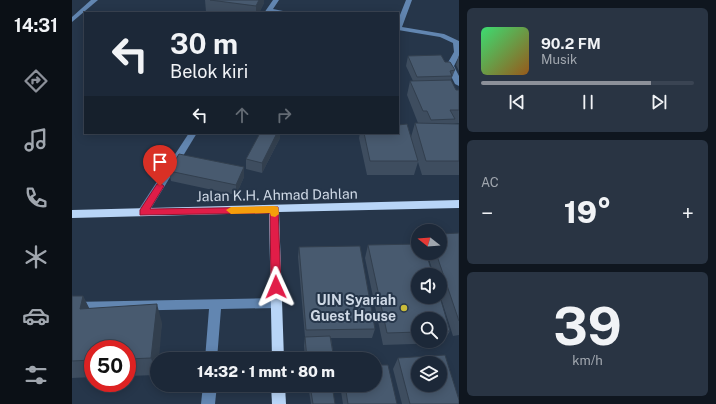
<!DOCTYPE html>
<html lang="id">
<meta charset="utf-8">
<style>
:root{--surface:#1c2838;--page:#293443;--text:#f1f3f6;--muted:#a0a6ae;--line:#3a4453;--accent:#8c9099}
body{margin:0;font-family:"Public Sans",sans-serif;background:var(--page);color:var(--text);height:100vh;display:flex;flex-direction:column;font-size:15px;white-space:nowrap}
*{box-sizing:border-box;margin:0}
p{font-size:13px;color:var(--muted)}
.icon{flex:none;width:22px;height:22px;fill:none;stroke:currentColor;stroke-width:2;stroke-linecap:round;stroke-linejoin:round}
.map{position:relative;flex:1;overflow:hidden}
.panel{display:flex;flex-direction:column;gap:8px;padding:8px;background:#0f161f;width:257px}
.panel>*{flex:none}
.banner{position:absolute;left:12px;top:12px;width:315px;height:122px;border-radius:0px;box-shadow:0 2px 10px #0003,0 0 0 1px var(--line);background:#1c2838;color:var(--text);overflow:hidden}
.needle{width:26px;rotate:287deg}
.tools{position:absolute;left:339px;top:224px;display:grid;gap:8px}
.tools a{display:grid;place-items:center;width:36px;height:36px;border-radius:50%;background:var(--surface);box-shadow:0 2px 10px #0003,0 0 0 1px var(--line);font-size:20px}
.speed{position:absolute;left:12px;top:340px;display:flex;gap:8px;font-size:20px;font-weight:700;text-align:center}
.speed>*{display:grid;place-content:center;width:52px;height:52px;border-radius:50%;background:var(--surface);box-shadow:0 2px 10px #0003,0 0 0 1px var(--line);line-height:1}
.speed .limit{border:6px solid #d22;background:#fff;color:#111}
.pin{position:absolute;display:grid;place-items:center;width:34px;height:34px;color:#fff;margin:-41px -17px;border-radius:50% 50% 50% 0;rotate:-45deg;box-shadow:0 0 4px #0007}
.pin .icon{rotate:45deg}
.me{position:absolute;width:44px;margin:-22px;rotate:359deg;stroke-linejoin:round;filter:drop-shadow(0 0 3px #0008)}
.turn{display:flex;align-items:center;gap:14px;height:84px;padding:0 20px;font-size:18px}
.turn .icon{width:52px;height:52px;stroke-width:2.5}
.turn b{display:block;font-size:28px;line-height:34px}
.lanes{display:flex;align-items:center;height:38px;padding:0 20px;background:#0003;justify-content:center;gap:20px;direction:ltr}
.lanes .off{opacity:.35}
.big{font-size:30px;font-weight:800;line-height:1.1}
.panel .tile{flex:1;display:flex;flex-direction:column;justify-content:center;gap:6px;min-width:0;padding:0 14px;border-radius:6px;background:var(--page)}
.panel .dial{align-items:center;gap:0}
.dial b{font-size:52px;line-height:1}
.song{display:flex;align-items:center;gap:12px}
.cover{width:48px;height:48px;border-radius:6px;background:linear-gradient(135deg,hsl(140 70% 55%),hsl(30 70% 35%))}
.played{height:4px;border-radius:2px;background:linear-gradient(90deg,var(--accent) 80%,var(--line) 80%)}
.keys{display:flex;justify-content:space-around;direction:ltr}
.heat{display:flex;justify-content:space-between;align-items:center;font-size:22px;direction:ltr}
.trip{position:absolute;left:78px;top:352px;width:232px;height:40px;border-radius:20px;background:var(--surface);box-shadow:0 2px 10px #0003,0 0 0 1px var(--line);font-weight:800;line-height:40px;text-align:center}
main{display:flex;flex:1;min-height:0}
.tab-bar{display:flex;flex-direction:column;width:72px;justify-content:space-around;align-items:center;background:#0b1016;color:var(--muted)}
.tab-bar .icon{width:28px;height:28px}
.tab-bar .on{color:var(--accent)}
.tab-bar b{font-size:18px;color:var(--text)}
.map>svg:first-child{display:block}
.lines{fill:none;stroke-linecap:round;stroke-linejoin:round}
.minor{fill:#6286b1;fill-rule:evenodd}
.major{fill:#b8d5f7;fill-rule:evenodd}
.wall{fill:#3e4d5f;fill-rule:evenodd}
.shaded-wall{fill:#323f4e}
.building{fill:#485a6f;stroke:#323f4e;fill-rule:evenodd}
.route{fill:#e11d48;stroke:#92132f}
.slow{fill:#f59e0b}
.poi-dot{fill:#c9bb3a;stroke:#26364a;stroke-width:1.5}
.labels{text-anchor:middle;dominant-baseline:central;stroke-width:4;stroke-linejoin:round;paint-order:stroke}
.street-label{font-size:14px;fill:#ced8e5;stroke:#26364a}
.poi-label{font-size:14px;font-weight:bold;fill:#ced8e5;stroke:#26364a;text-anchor:end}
</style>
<main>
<nav class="tab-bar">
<b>14:31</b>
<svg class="icon on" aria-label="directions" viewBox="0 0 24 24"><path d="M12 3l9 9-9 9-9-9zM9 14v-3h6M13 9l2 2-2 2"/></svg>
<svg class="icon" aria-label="music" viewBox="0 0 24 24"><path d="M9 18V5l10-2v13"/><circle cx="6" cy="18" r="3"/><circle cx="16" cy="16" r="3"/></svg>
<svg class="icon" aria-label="phone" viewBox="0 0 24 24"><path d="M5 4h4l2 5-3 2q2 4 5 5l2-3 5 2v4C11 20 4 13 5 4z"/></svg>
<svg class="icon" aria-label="climate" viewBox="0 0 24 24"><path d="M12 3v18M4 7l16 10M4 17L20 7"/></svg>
<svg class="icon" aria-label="car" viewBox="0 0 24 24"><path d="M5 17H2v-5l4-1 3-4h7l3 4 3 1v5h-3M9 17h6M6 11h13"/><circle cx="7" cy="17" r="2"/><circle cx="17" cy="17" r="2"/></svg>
<svg class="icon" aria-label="filters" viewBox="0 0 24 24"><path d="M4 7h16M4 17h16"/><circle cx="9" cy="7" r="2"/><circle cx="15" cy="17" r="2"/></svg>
</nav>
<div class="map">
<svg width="387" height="404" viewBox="0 0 387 404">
<rect width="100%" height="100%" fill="#26364a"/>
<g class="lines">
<g class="minor">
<polygon points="19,0 26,0 0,22 0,17"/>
<polygon points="201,0 207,0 201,9 221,13 192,13"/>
<polygon points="334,0 340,0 330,27 372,34 387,41 387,56 382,66 387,76 387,86 383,84 374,66 382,52 381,43 368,37 326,30 326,20"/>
<polygon points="117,133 125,133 75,215 67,215 66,212 67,209"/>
<polygon points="204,298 208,299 210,303 208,307 204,308 149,309 145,359 133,359 137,309 0,312 0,302"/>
<polygon points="131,385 145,385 143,404 129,404"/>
</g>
<g class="major">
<polygon points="387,200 387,208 207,212 212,359 200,359 197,213 0,218 0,210"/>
<polygon points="199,385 213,385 214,404 200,404"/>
</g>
</g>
<g class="wall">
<polygon points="133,0 192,0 192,3 187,13 143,13 134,12"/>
<polygon points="387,55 387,71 384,65"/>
<polygon points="336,56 383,70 379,80 384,90 387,90 387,123 381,123 387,124 387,175 350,175 346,162 342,175 295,175 287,138 288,133 326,133 339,137 343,123 346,123 335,95 338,81 341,81 334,66"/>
<polygon points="208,138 190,173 174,169 174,159"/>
<polygon points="172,167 172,177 164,195 99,181 97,171"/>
<polygon points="387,233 387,335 381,336 368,295 368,275 362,275 355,253 368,253"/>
<path d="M 296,245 L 378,331 L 371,343 L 311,345 L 293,258 ZM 346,319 L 368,331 L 368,341 L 346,341 Z"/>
<polygon points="227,247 303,329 300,338 259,338 262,359 233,359 232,346 233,337 226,257"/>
<polygon points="0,296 11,296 17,308 90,323 85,359 85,375 55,376 55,349 21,349 21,377 0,378"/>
<polygon points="326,358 387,404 330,404 321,369"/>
<polygon points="236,385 260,385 263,404 239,404"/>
<polygon points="268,385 303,385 325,404 271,404"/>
</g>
<g class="shaded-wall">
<polygon points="187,0 192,0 192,3 187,13 184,13 184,6"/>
<polygon points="205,133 208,133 208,138 190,173 190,163"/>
<polygon points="172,167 172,177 164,195 164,185"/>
<polygon points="11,296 20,314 8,309"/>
<polygon points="85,304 90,323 87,359 85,359 85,375 79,358"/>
</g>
<g class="building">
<polygon points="138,0 187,0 184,6"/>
<polygon points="369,55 373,62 378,62 383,70 378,71 380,76 345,77 336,56"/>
<polygon points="379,80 384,90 387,90 387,110 378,110 383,119 359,120 355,111 351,111 338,81"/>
<polygon points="343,123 387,124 387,161 354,161"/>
<polygon points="335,124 346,161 298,161 292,133 326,133 326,125"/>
<polygon points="188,133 205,133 190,163 174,159"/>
<polygon points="107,154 172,167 164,185 97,171"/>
<polygon points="387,233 387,321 364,253 368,253 368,234"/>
<polygon points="346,244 346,253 354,253 361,275 346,275 346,297 368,297 378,331 368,331 368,319 346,319 346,332 315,333 296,245"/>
<polygon points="288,246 303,329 234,330 227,247"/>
<polygon points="0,296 11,296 8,309 85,304 79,358 55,359 55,349 21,349 21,360 0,361"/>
<polygon points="258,336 262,359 235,359 233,337"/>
<path d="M 373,355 L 387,400 L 387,404 L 338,404 L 326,358 ZM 346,363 L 368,363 L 368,385 L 346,385 Z"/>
<polygon points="303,365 316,365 325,404 276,404 273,385 303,385"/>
<polygon points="238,385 260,385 263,404 241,404"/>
</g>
<polygon class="route" points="88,183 92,186 78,209 206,207 209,287 208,290 200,290 199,287 198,213 68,215 68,210 85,184"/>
<polygon class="slow" points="202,206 206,207 207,214 203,217 199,216 198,213 159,214 154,210 159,207"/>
<circle class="poi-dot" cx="332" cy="308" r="4"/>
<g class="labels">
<g class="street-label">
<text transform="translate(205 195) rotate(-1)">Jalan K.H. Ahmad Dahlan</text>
</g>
<g class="poi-label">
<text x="324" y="300">UIN Syariah<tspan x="324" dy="16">Guest House</tspan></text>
</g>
</g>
</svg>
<div class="tools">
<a><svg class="needle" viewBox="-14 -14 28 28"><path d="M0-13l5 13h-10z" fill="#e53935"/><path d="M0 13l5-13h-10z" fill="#a0a6ae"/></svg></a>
<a><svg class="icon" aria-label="sound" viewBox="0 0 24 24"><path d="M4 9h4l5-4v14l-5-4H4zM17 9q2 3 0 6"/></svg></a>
<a><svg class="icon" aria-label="search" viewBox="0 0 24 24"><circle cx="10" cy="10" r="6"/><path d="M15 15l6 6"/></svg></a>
<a><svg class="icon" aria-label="layers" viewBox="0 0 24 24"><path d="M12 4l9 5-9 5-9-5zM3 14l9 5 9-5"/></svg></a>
</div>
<div class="speed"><div class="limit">50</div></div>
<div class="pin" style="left:88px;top:186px;background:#d93025"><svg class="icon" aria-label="arrive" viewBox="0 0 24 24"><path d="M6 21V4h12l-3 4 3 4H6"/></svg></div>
<svg class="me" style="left:204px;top:287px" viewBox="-20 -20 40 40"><path d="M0-17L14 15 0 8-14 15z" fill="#e11d48" stroke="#fff" stroke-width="4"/></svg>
<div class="trip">14:32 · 1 mnt · 80 m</div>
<div class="banner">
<div class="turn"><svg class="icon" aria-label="left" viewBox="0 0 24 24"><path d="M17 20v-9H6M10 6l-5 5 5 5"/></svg><div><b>30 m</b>Belok kiri</div></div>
<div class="lanes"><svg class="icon" aria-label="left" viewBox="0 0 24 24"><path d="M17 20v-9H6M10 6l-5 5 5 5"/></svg><svg class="icon off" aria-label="ahead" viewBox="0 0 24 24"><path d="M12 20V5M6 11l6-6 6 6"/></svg><svg class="icon off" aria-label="right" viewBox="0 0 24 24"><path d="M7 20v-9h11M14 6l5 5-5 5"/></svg></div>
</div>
</div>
<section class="panel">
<div class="tile">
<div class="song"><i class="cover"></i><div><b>90.2 FM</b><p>Musik</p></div></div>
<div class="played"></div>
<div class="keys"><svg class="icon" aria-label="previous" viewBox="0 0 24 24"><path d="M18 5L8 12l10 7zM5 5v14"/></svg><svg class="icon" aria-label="pause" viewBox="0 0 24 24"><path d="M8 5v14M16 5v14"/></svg><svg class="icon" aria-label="next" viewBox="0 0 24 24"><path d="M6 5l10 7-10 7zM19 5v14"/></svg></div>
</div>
<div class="tile"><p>AC</p>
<div class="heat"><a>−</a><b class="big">19°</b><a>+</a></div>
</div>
<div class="tile dial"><b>39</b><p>km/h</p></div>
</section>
</main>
